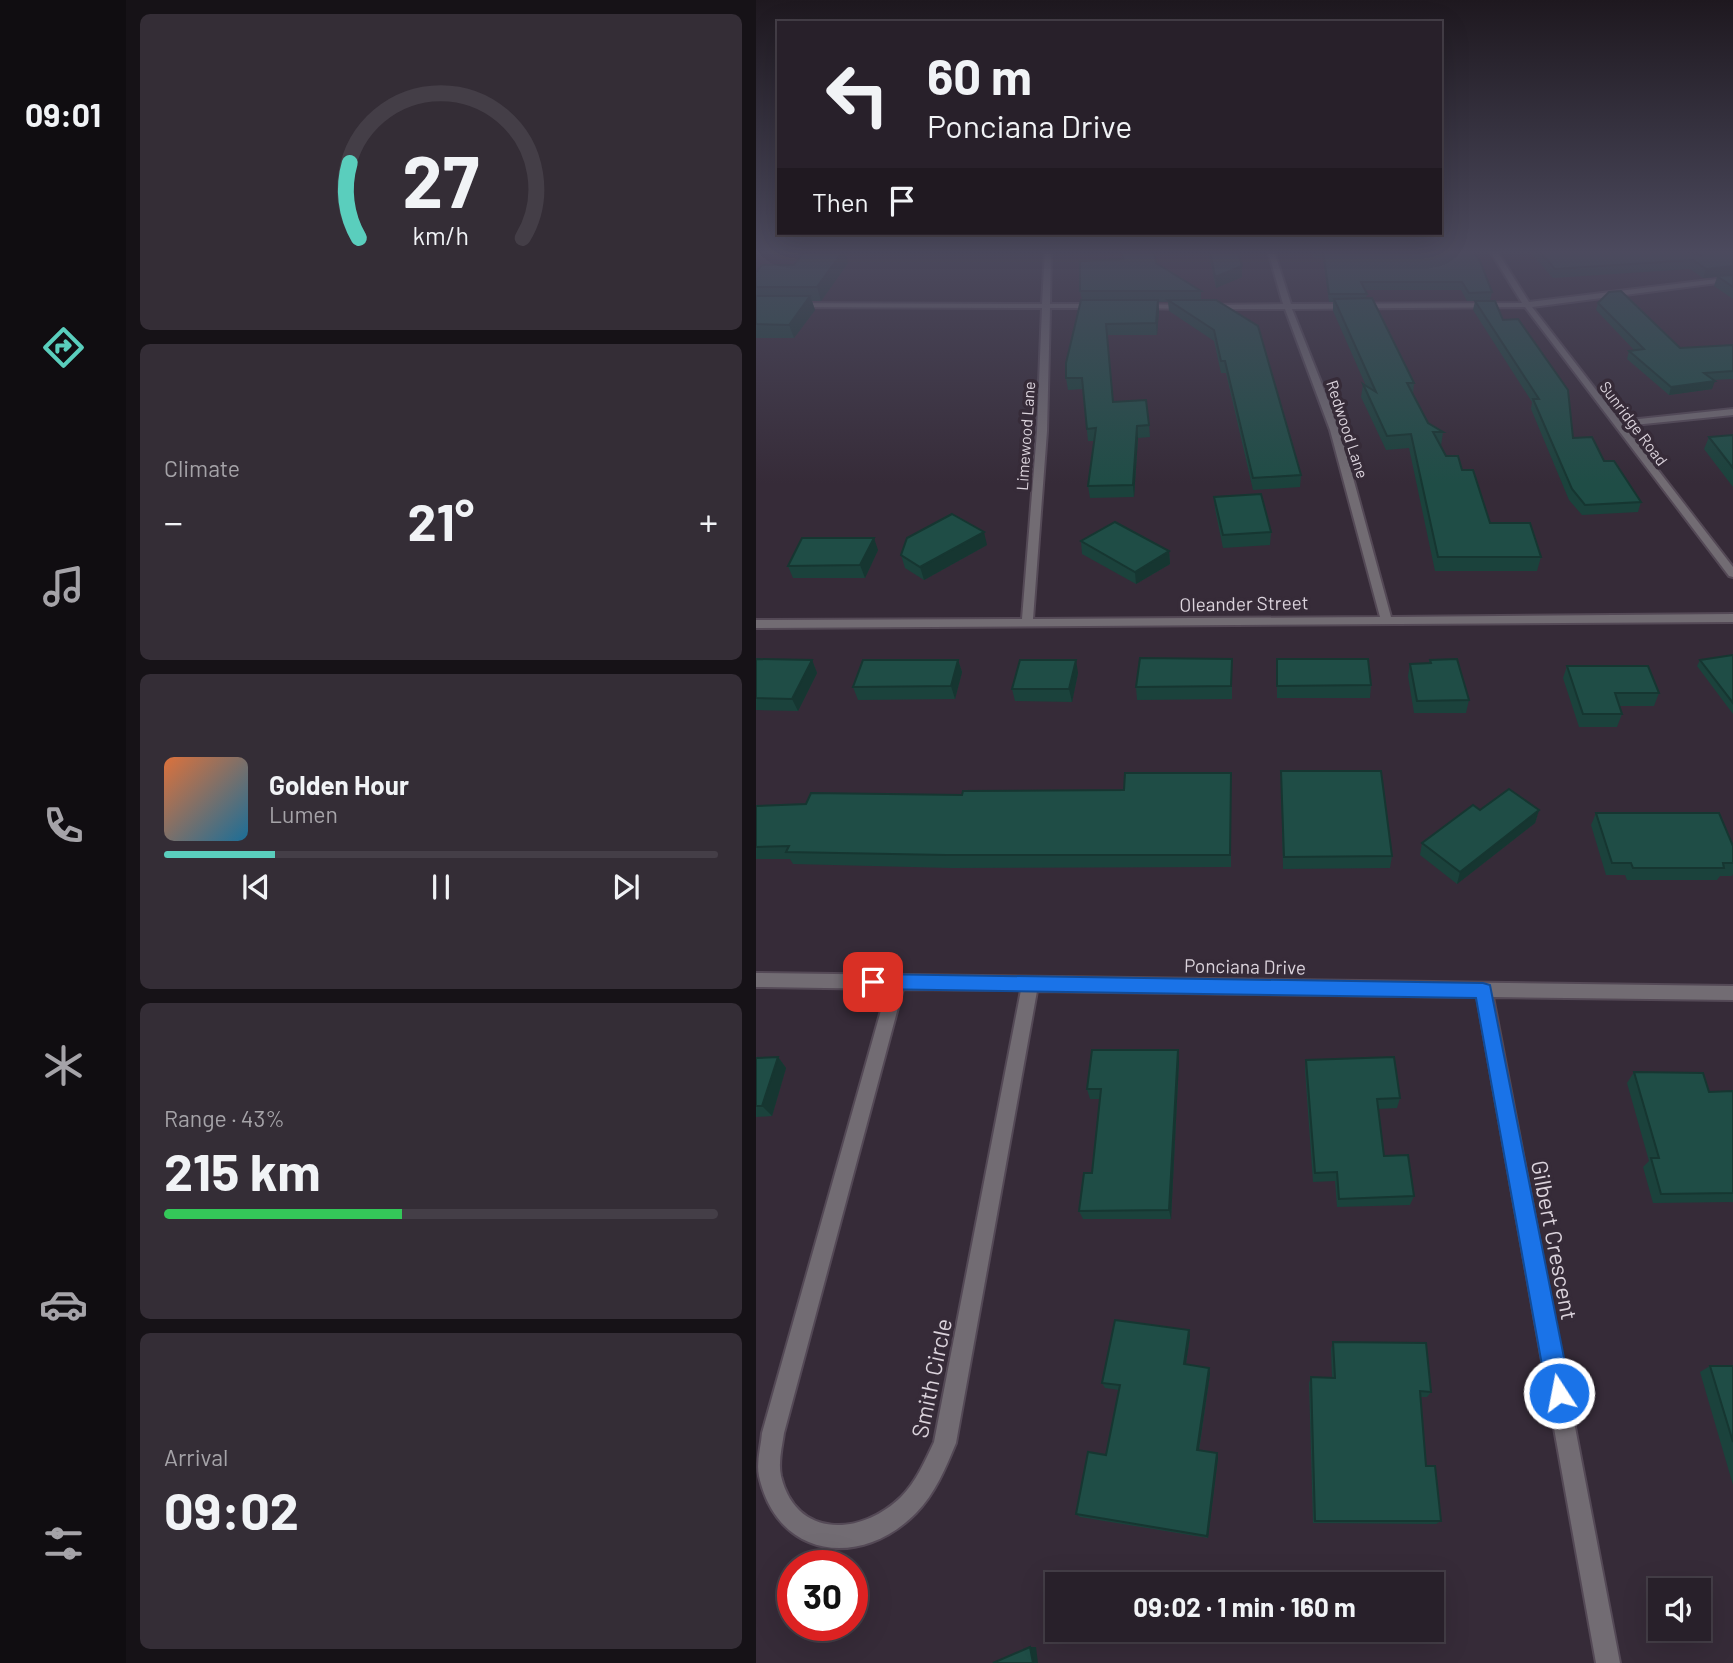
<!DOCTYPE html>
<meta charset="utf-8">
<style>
:root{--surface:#28202a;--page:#342d36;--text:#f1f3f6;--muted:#a5a3a8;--line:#443e47;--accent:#5acebd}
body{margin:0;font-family:Barlow,sans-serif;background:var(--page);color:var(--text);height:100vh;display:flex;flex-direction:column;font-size:26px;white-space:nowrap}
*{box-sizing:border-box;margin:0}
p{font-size:23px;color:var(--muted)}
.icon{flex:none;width:38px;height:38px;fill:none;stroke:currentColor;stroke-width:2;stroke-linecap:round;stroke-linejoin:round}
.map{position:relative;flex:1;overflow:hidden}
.drawer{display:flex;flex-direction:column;gap:14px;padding:14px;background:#161217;width:630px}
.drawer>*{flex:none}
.top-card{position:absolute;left:21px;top:21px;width:665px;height:214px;border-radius:0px;box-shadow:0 7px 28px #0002,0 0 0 2px var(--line);background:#28202a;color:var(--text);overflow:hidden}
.fabs{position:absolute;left:892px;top:1578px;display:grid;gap:14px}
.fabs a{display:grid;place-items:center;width:63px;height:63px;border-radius:0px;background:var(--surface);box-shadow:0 7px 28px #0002,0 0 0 2px var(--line);font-size:35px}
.speed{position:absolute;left:21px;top:1550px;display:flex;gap:14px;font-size:35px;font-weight:700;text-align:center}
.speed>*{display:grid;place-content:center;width:91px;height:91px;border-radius:50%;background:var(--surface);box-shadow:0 7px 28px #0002,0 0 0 2px var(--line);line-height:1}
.speed .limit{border:10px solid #d22;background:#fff;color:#111}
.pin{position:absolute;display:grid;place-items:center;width:60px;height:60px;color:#fff;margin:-30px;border-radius:14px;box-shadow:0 4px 10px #0006}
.me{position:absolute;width:77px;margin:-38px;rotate:349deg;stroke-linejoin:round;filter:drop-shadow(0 0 5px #0008)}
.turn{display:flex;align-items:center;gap:24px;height:147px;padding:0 35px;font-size:32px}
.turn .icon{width:91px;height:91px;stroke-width:2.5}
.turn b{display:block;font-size:49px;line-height:60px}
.then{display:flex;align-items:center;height:66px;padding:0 35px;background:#0003;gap:14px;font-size:26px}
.big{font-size:52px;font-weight:700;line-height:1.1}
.drawer .widget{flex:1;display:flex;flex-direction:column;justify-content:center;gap:10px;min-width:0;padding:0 24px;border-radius:10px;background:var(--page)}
.drawer .dial{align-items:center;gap:0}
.dial svg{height:182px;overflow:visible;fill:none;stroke:var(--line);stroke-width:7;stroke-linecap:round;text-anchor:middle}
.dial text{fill:var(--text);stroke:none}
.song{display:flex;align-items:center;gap:21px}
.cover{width:84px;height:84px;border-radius:10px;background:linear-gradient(135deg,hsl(20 70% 55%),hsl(200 70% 35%))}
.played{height:7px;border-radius:4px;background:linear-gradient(90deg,var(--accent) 20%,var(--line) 20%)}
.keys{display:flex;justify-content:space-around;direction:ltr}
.heat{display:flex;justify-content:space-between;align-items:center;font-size:38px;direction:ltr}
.charge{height:10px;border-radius:5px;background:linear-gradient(90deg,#34c759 43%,var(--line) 0)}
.trip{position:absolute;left:289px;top:1572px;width:399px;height:70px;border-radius:0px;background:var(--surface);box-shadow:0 7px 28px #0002,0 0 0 2px var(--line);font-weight:700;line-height:70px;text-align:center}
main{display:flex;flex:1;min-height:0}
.tab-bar{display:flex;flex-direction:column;width:126px;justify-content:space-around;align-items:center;background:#100d11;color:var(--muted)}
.tab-bar .icon{width:49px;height:49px}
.tab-bar .active{color:var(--accent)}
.tab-bar b{font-size:32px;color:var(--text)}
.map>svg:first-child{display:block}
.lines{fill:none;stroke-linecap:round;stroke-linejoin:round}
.street-casing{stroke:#544956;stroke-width:4}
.street{fill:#726c73;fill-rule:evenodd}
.wall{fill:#1b423c}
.shaded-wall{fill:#163631}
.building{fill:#1f4d46;stroke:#163631;stroke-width:2}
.route{fill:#1a73e8;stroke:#114b97;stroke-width:2}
.labels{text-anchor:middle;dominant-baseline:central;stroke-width:7;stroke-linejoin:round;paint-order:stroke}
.far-street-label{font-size:16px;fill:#dbd3dc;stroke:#362b38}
.street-label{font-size:19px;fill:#dbd3dc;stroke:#362b38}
.near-street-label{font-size:23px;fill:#dbd3dc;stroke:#362b38}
</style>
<main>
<nav class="tab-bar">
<b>09:01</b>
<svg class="icon active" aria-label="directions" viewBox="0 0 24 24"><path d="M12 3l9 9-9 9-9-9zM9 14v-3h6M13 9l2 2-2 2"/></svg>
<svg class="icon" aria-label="music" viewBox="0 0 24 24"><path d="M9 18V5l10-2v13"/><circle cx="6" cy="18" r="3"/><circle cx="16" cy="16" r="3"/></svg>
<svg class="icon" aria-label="phone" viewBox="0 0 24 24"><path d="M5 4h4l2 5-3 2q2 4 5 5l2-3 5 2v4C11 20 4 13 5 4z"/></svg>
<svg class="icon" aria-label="climate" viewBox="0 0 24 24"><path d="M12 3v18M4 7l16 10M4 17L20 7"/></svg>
<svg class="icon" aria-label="car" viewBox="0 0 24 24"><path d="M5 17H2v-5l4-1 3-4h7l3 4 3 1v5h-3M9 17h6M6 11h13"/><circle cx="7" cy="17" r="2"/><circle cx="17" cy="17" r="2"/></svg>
<svg class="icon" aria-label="filters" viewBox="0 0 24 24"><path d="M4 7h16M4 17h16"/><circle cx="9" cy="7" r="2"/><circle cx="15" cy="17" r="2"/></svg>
</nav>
<section class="drawer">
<div class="widget dial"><svg viewBox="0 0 100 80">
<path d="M14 69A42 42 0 1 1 86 69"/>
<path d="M14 69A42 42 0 0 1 10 36" stroke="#5acebd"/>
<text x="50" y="56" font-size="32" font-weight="700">27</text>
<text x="50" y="72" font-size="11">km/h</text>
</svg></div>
<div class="widget"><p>Climate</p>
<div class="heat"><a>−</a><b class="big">21°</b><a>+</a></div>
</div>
<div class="widget">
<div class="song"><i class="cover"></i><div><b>Golden Hour</b><p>Lumen</p></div></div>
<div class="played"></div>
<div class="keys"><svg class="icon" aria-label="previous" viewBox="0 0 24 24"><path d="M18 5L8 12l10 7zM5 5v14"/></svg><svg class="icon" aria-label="pause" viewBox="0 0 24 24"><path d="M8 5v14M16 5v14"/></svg><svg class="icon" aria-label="next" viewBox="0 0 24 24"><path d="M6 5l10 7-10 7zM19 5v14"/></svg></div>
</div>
<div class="widget"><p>Range · 43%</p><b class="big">215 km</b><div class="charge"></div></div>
<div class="widget"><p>Arrival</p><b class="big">09:02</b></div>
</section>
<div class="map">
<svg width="977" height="1663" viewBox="0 0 977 1663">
<rect width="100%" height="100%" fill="#362b38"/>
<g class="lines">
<defs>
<g id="street">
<polygon points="289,251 295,251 294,304 340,304 344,306 340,308 294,308 291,431 277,619 624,617 574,430 529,309 451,309 447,307 451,305 527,304 512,251 518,251 535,304 766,303 734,251 741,251 773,302 977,277 977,281 776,307 864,421 977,409 977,415 868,426 977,567 977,577 973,576 769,307 536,309 584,430 635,617 977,614 977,622 0,628 0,620 266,619 281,431 286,308 0,307 0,303 286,304"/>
<polygon points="382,304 431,305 435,307 431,309 385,308 381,306"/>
<path d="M 0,973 L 977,986 L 977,1000 L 737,997 L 864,1663 L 840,1663 L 721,997 L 281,991 L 200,1443 C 190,1467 179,1494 160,1513 C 105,1569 21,1559 3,1476 C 0,1462 5,1447 6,1433 L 131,989 L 0,987 ZM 147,989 L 265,990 L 178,1442 C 169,1461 160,1482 145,1497 C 105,1536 40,1539 25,1476 C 22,1462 26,1447 28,1433 Z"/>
</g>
</defs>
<use href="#street" class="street-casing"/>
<use href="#street" class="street"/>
</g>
<g class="wall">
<polygon points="452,251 482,251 486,277 460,288"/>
<polygon points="557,251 717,251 736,292 734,301 711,301 705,290 609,290 611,294 610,298 658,383 657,394 672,423 687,432 685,446 690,456 706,470 734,523 785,557 781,571 679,571 653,448 630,450 605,397 607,384 610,386 577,311 577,302 573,302 567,258 558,258"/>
<polygon points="773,251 977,251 977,299 958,286 961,277 947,278 934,269 797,278"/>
<polygon points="92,263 65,301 56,301 59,310 38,338 0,338 0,272 38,265"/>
<polygon points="400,263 445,291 445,300 545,475 544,487 497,490 470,373 465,373 458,341 413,311 412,302 402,302 403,311 401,335 351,335 357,402 393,425 394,437 382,438 378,497 334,498 332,486 338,441 332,441 327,389 312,390 310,378 326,300 324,291"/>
<polygon points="719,301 747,320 817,438 848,461 885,502 882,512 826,515 813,500 775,409 776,402 717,310"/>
<polygon points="842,303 924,348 977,345 977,379 957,380 956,389 913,395 871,359 873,351 879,351 840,310"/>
<polygon points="977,435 977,487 948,449 953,437"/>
<polygon points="458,497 515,532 514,545 467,548 459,509"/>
<polygon points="325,541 413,551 414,564 380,584 326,554"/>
<polygon points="231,545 168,580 149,568 145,555"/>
<polygon points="122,550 109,578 37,578 32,566"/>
<polygon points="977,655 977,714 941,666 944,660"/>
<polygon points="0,659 56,660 61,673 42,711 0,710"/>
<polygon points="476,659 476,699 381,700 380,687"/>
<polygon points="521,659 615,685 614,698 521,698"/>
<polygon points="202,660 206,672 199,699 102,700 97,687"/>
<polygon points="674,660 713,700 710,713 658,713 652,676 654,664 673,663"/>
<polygon points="811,666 903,693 898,706 863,706 866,714 861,727 823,727 807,678"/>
<polygon points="322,673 316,702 259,701 256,689"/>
<polygon points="525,771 636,856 634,868 527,869"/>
<polygon points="475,773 475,867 195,868 37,864 34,859 0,859 0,806 50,804 206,795 368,790"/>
<polygon points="724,810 783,810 779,823 701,884 664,855 666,843"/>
<polygon points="840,813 977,846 977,874 976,876 964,876 961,880 871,880 869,875 850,875 835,825"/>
<polygon points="22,1057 30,1068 16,1116 0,1117 0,1058"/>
<polygon points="550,1060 644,1098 641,1108 622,1109 628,1156 658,1196 654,1205 581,1207 579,1181 557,1182 549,1070"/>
<polygon points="423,1061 415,1219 327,1219 323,1211 336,1173 344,1099 334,1099 331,1089"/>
<polygon points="878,1072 953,1092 977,1091 977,1202 897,1203 887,1167 893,1161 871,1083"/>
<polygon points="434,1336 430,1364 453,1368 454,1374 443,1451 461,1453 462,1458 452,1538 324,1517 320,1514 350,1455 363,1390 349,1388 346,1383"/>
<polygon points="577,1342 675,1392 671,1397 664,1397 670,1466 685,1521 680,1524 557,1523 553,1383 555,1377 576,1378 575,1349"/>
<polygon points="954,1366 977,1366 977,1485 944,1372"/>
</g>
<g class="shaded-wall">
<polygon points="87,251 88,251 92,263 65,301 61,287"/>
<polygon points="486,266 486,277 460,288 459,277"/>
<polygon points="977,266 977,275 947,278 950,269"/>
<polygon points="54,296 59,310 38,338 33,325"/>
<polygon points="402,300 403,311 401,335 400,323"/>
<polygon points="959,381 956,389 913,395 915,387"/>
<polygon points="381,426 382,438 378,497 377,485"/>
<polygon points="228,532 231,545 168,580 164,567"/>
<polygon points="118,538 122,550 109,578 104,565"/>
<polygon points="413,551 414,564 380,584 379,572"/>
<polygon points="56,660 61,673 42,711 36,699"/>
<polygon points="202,660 206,672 199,699 195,686"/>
<polygon points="320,660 322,673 316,702 313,689"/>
<polygon points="783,810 779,823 701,884 704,872"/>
<polygon points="422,1050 423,1061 415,1219 413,1210"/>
<polygon points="22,1057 30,1068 16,1116 6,1106"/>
<polygon points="433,1330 434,1336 429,1370 428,1364"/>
<polygon points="453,1368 454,1374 442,1455 441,1450"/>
<polygon points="461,1453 462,1458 452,1538 451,1536"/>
<polygon points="274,1647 280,1647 282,1663 277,1663"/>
</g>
<g class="building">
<polygon points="67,251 87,251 61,287 0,287 0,272 6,265 38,265 48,252"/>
<polygon points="366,251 398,251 400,263 445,291 324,291 324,261 367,259"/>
<polygon points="454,251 482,251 486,266 459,277"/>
<polygon points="567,251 717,251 724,261 736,292 713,293 706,282 605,282 611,294 573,294"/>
<polygon points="783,251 931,251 946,256 941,251 977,251 977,266 950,269 937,260 799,269"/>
<polygon points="977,275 977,287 961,276"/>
<polygon points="865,291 924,348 977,345 977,371 948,373 959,381 915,387 873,351 888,349 842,303 853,292"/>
<polygon points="0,296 54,296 33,325 0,324"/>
<polygon points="616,298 658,383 651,383 672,423 687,432 677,432 690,456 702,456 706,470 717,470 734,523 774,523 785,557 682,557 655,434 631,436 607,384 620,392 578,299"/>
<polygon points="325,300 402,300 400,323 350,324 357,402 390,400 393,425 381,426 377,485 332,486 340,428 331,429 326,378 310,378 310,363"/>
<polygon points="412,300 460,300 502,326 545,475 497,478 469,361 465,361 458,330"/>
<polygon points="719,301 739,301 747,320 762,319 812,390 817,438 836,437 848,461 858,461 885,502 829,505 816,489 777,399 783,399"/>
<polygon points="977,435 977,468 953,437"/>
<polygon points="505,494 515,532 467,535 458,497"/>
<polygon points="196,514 228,532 164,567 145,555 151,538"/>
<polygon points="359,522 413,551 379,572 325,541"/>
<polygon points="46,538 118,538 104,565 32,566"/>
<polygon points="977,655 977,703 944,660"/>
<polygon points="384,658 476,659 475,686 380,687"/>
<polygon points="0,659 56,660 36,699 0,698"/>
<polygon points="521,659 612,659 615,685 521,686"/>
<polygon points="701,659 713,700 661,701 654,664 675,663 674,660"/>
<polygon points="107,660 202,660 195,686 97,687"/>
<polygon points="264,660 320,660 313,689 256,689"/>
<polygon points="811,666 892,666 903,693 859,693 866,714 827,714"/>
<polygon points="525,771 625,771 636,856 528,857"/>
<polygon points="369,773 475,773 474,855 190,855 30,852 33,846 0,847 0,806 50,804 55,793 206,795 207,791 368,790"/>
<polygon points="753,789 783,810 704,872 666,843 717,805 724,810"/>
<polygon points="840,813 963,813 977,846 977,863 967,863 968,868 877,868 875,863 856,863"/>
<polygon points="336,1050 422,1050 413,1210 323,1211 328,1173 336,1173 345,1089 331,1089"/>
<polygon points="22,1057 6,1106 0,1106 0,1058"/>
<polygon points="638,1057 644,1098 621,1099 628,1156 652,1155 658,1196 583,1199 581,1172 559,1173 550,1060"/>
<polygon points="878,1072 947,1073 953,1092 977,1091 977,1193 905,1194 895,1158 903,1158"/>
<polygon points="359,1320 433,1330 428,1364 453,1368 441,1450 461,1453 451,1536 320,1514 332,1452 350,1455 364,1385 346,1383"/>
<polygon points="577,1342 670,1343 675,1392 664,1391 670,1466 679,1466 685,1521 559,1521 555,1377 579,1378"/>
<polygon points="954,1366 977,1366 977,1442"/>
<polygon points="274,1647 277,1663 237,1663"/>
</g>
<linearGradient id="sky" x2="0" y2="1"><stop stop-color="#1e181f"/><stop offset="0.52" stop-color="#4c4a5e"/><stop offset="1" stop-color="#4c4a5e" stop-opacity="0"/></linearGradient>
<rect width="977" height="484" fill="url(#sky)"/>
<polygon class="route" points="117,974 727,983 734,985 815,1393 811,1401 803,1405 794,1401 791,1393 720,998 117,989 111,987 108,982 111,976"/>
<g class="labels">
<g class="far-street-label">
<text transform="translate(878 423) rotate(53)">Sunridge Road</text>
<text transform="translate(592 429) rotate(72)">Redwood Lane</text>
<text transform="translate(269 436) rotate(-86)">Limewood Lane</text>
</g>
<g class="street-label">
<text transform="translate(488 603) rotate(-1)">Oleander Street</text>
<text transform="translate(489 966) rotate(1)">Ponciana Drive</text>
</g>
<g class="near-street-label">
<text transform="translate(799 1240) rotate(79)">Gilbert Crescent</text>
<text transform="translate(175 1378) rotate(-78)">Smith Circle</text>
</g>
</g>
</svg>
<div class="fabs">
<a><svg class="icon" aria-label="sound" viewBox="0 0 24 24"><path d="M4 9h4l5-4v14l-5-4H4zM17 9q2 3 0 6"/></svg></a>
</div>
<div class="speed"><div class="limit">30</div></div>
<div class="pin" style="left:117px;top:982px;background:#d93025"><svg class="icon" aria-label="arrive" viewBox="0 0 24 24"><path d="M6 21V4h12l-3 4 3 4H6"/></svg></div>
<svg class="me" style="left:803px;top:1393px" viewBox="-20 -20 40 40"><circle r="17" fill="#1a73e8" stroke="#fff" stroke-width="3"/><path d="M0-11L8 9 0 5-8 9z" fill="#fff"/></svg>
<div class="trip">09:02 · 1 min · 160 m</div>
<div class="top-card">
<div class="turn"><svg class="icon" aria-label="left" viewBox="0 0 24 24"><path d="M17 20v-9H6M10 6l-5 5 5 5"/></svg><div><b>60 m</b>Ponciana Drive</div></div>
<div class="then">Then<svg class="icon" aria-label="arrive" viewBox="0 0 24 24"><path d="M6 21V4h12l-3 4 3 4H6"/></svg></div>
</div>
</div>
</main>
